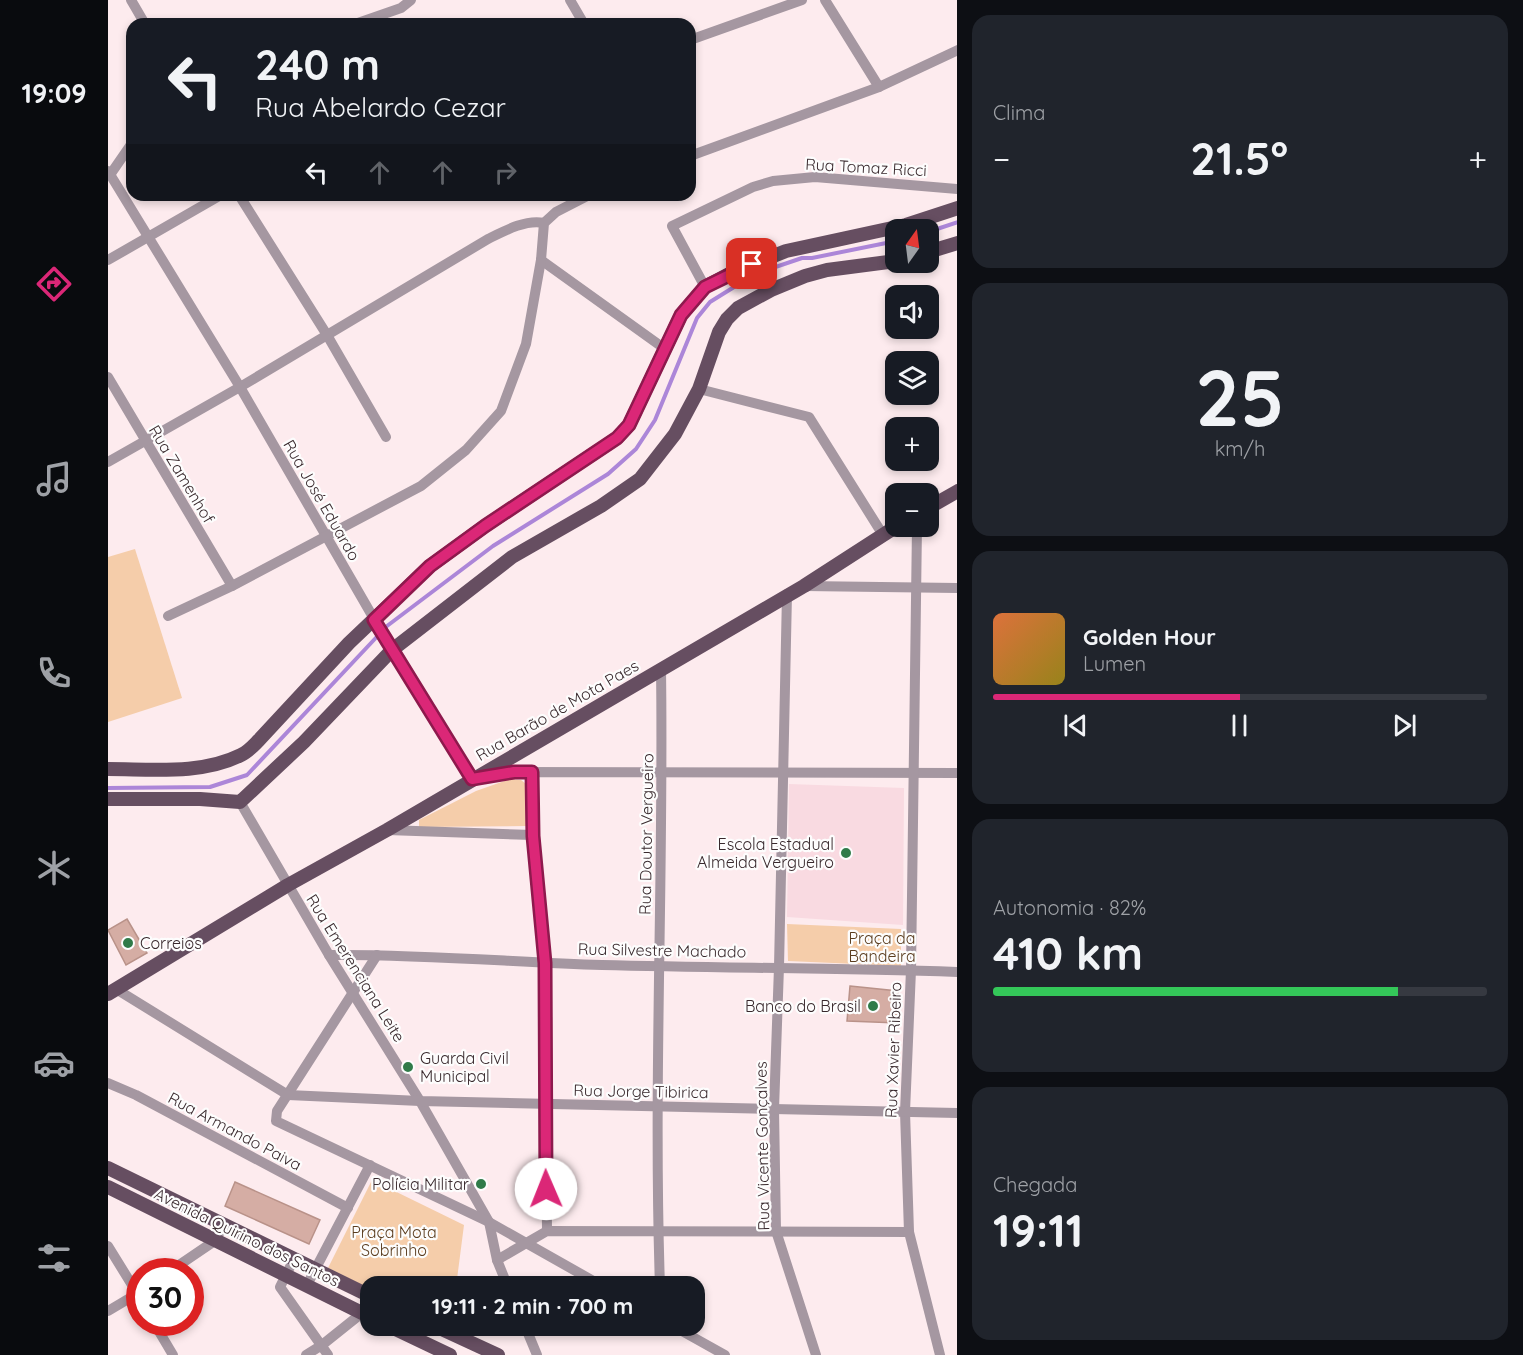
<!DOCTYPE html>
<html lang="pt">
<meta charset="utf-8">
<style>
:root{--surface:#171b24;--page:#20242c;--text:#f1f3f6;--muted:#9ea1a6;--line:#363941;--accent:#db2777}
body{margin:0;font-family:Quicksand,sans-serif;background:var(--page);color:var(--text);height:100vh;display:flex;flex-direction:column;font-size:22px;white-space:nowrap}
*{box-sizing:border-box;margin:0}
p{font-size:20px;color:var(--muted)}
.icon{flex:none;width:33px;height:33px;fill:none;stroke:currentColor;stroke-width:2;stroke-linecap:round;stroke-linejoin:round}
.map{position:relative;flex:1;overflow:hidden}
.sheet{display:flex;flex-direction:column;gap:15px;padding:15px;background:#0d0f14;width:566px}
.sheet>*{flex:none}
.guide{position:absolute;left:18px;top:18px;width:570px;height:183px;border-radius:18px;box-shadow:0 3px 9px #0003;background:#171b24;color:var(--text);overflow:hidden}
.needle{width:39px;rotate:14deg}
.controls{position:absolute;left:777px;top:219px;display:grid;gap:12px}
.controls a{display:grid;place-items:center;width:54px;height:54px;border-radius:12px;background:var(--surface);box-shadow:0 3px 9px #0003;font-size:30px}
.speed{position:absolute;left:18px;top:1258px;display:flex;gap:12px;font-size:30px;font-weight:700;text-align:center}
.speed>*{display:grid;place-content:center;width:78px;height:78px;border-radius:50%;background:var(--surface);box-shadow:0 3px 9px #0003;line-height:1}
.speed .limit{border:9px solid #d22;background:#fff;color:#111}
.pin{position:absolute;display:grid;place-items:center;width:51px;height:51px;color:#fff;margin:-26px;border-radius:12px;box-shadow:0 3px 9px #0006}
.me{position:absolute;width:66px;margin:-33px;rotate:359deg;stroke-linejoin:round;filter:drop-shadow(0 0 4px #0008)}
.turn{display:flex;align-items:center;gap:21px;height:126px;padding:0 30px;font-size:27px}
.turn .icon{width:78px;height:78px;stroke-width:2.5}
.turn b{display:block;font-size:42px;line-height:51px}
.lanes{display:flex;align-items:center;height:57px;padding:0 30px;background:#0003;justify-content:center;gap:30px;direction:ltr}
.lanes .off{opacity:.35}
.big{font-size:45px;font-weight:700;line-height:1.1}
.sheet .tile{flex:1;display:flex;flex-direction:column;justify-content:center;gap:9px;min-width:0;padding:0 21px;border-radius:18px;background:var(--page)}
.sheet .dial{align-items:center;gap:0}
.dial b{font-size:78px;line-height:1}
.song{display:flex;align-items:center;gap:18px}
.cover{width:72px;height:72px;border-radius:9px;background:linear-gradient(135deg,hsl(20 70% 55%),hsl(50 70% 35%))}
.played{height:6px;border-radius:3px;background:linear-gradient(90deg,var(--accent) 50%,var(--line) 50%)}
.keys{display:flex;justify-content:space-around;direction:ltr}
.heat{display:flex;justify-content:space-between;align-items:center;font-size:33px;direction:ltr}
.charge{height:9px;border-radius:4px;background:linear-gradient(90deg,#34c759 82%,var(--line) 0)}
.trip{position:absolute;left:252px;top:1276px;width:345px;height:60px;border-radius:18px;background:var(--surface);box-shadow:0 3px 9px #0003;font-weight:700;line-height:60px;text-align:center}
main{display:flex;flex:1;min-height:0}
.dock{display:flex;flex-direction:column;width:108px;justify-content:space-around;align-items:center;background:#090b0e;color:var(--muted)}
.dock .icon{width:42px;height:42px}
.dock .on{color:var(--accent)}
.dock b{font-size:27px;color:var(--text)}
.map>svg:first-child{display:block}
.built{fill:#f9dae1}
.green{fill:#f5cdaa}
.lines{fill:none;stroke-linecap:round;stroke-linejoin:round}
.stream{stroke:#ac86d8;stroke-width:4}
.building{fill:#d5ada4;stroke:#b99289;stroke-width:1.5}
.minor{stroke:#a597a1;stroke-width:10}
.major{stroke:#664e61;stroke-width:14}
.route-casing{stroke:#8e194d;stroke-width:15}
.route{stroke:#db2777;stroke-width:10}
.poi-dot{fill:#307b49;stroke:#fdfdfd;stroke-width:2}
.labels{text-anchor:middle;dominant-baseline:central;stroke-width:4.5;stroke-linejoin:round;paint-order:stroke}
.street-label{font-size:16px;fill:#39292d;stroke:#fdfdfd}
.poi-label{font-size:16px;fill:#39292d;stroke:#fdfdfd;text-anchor:end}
.park-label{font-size:16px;fill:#5b3d1f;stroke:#fdfdfd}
</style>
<main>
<nav class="dock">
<b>19:09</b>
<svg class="icon on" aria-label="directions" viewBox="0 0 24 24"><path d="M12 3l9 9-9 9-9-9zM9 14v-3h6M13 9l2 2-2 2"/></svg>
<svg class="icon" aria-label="music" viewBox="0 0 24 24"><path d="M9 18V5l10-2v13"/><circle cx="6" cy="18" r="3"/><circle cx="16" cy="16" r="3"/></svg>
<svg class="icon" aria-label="phone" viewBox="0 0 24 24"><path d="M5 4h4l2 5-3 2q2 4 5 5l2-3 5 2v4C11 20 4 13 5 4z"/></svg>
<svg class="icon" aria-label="climate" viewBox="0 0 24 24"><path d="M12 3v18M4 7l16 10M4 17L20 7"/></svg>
<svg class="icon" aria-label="car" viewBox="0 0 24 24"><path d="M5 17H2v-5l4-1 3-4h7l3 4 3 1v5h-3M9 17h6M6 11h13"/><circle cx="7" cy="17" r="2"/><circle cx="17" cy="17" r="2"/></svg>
<svg class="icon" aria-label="filters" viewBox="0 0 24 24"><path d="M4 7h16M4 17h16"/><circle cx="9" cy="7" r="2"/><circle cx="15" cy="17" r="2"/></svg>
</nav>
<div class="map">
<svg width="850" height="1355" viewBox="0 0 850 1355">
<rect width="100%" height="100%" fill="#fdebee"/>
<polygon class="built" points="681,784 796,788 795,925 679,917"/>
<g class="green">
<polygon points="27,549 74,698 0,722 0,557"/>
<polygon points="402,779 413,780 418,784 418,826 311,827 311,820 368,791"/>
<polygon points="679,924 793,929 793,966 680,961"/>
<polygon points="264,1180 356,1225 348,1287 323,1287 314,1283 311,1287 262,1287 262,1289 220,1268"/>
</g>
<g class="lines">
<g class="stream">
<polyline points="820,232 850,222"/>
<polyline points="0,788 102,787 139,775 279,626 385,546 500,474 528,449 547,420 589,318 602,302 647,274 694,258 704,258 788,241"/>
</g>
</g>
<g class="building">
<polygon points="19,919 39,953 18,965 0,930"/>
<polygon points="742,986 790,991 790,1023 739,1021"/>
<polygon points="127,1182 212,1220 201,1244 117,1206"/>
</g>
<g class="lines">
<g class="minor">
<polyline points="23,0 37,24"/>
<polyline points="462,0 476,24"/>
<polyline points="717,0 771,87"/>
<polyline points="247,24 293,8 303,0"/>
<polyline points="582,40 694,0"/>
<polyline points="582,156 771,87 850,50"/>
<polyline points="0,171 132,387 284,650 364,779 406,772 850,773"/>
<polyline points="2,175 24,143"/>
<polyline points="131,195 219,335 278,437"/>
<polyline points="0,260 113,195"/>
<polyline points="433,260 557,349"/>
<polyline points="597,287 564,226 645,187 665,181 707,177 850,189"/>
<polyline points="0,377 124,586"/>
<polyline points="591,389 701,417 775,535"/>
<path d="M 0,462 L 132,387 L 380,239 C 396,231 418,219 436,223"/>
<polyline points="809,526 803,970 797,1112 801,1232 832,1355"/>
<polyline points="696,586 850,588"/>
<polyline points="679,594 671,967 666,1109 668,1231 708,1355"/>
<polyline points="60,616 124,586 313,486 358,450 393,411 418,344 433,260 436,223 448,212 481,195"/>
<polyline points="424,772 425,835 437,963 439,1231"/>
<polyline points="132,802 221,955 312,1101 381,1222 389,1260 400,1287"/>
<polyline points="279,830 425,835"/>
<path d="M 221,955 C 312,954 403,962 494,965 C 613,968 731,968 850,972"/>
<polyline points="269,955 169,1111 168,1121 381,1222 496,1287"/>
<polyline points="8,989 180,1095 312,1101 850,1113"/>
<polyline points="0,1083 28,1095 240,1208"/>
<polyline points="0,1246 32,1298"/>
<polyline points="186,1259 172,1287 220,1355"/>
<polyline points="389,1260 439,1231 801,1232"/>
<polyline points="61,1272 108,1240 115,1225"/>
<polyline points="199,1285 262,1165"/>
<path d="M 552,1287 C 545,1081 556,875 553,669"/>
<polyline points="0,1311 32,1292"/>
<polyline points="46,1323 65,1355"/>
<polyline points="417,1326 429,1355"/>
<polyline points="565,1326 617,1355"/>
<polyline points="198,1355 214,1345 254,1313 262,1296"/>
</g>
<g class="major">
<polyline points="820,252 850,243"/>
<polyline points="820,508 850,491"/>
<path d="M 0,769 C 44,769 93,775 133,755 C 140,752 146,745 151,740 L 241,643 L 322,566 L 377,526 L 509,438 L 521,425 L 573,315 L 597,287 L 627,271 L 678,251 L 798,225 L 850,208"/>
<polyline points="0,799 92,799 132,802 196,742 284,650 404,557 493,506 532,479 567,434 591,389 611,332 619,319 630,308 663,290 697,276 719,270 788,261"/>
<polyline points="0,994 180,885 279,830 696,586 789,526"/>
<polyline points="0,1168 262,1296"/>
<polyline points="0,1187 262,1317"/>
<polyline points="281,1326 342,1355"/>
<polyline points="327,1326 390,1355"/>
</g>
</g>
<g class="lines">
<defs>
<polyline id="route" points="438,1189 437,963 425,836 424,772 406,772 364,779 266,620 322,566 377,526 509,438 521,425 573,315 597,287 644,264"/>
</defs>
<use href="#route" class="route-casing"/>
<use href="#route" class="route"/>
</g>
<g class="poi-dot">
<circle cx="738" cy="853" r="6"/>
<circle cx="20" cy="943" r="6"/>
<circle cx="765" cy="1006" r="6"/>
<circle cx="300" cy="1067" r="6"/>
<circle cx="373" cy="1184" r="6"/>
</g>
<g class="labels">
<g class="street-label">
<text transform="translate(758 167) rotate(3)">Rua Tomaz Ricci</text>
<text transform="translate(74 474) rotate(59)">Rua Zamenhof</text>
<text transform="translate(214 500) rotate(60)">Rua José Eduardo</text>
<text transform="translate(449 710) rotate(-30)">Rua Barão de Mota Paes</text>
<text transform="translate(538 834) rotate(-89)">Rua Doutor Vergueiro</text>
<text transform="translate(554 950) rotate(1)">Rua Silvestre Machado</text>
<text transform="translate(248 968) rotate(58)">Rua Emerenciana Leite</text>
<text transform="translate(785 1050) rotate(-88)">Rua Xavier Ribeiro</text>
<text transform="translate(533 1091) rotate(1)">Rua Jorge Tibirica</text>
<text transform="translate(127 1131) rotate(28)">Rua Armando Paiva</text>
<text transform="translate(654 1146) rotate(-91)">Rua Vicente Gonçalves</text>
<text transform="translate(139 1237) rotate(26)">Avenida Quirino dos Santos</text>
</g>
<g class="poi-label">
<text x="726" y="844">Escola Estadual<tspan x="726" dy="18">Almeida Vergueiro</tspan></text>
<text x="32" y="943" text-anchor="start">Correios</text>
<text x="753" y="1006">Banco do Brasil</text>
<text x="312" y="1058" text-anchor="start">Guarda Civil<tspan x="312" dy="18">Municipal</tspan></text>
<text x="361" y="1184">Polícia Militar</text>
</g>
<g class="park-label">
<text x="774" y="938">Praça da<tspan x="774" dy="18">Bandeira</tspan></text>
<text x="286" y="1232">Praça Mota<tspan x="286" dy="18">Sobrinho</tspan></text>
</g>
</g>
</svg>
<div class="controls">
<a><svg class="needle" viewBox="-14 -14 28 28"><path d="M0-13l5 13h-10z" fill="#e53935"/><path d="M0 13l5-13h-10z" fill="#9ea1a6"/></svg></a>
<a><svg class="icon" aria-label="sound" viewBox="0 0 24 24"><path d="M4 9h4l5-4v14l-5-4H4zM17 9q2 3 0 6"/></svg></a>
<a><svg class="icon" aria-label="layers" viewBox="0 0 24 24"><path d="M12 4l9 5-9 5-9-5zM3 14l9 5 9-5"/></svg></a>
<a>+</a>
<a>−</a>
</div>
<div class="speed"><div class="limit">30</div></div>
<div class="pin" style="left:644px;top:264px;background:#d93025"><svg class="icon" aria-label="arrive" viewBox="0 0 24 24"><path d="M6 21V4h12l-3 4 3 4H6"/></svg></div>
<svg class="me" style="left:438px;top:1189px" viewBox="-20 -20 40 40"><circle r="19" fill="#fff"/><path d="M0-13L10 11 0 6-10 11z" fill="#db2777"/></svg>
<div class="trip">19:11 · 2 min · 700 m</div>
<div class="guide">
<div class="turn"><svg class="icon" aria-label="left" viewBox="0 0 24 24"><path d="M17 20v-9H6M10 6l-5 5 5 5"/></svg><div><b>240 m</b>Rua Abelardo Cezar</div></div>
<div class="lanes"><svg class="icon" aria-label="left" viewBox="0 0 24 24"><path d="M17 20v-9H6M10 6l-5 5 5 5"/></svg><svg class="icon off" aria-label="ahead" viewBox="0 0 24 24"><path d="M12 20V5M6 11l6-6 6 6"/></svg><svg class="icon off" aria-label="ahead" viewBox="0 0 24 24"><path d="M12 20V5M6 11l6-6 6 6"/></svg><svg class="icon off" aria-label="right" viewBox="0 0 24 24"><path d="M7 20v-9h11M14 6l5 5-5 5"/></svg></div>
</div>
</div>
<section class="sheet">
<div class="tile"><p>Clima</p>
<div class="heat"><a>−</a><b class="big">21.5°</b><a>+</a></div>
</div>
<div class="tile dial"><b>25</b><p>km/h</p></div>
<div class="tile">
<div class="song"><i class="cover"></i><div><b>Golden Hour</b><p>Lumen</p></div></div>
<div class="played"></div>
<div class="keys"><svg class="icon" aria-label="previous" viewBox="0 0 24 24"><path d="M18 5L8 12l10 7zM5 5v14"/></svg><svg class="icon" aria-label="pause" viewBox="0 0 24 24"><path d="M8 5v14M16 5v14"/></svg><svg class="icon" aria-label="next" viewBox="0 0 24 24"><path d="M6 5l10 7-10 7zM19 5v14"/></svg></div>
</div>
<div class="tile"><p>Autonomia · 82%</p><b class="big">410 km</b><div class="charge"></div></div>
<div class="tile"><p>Chegada</p><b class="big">19:11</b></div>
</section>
</main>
